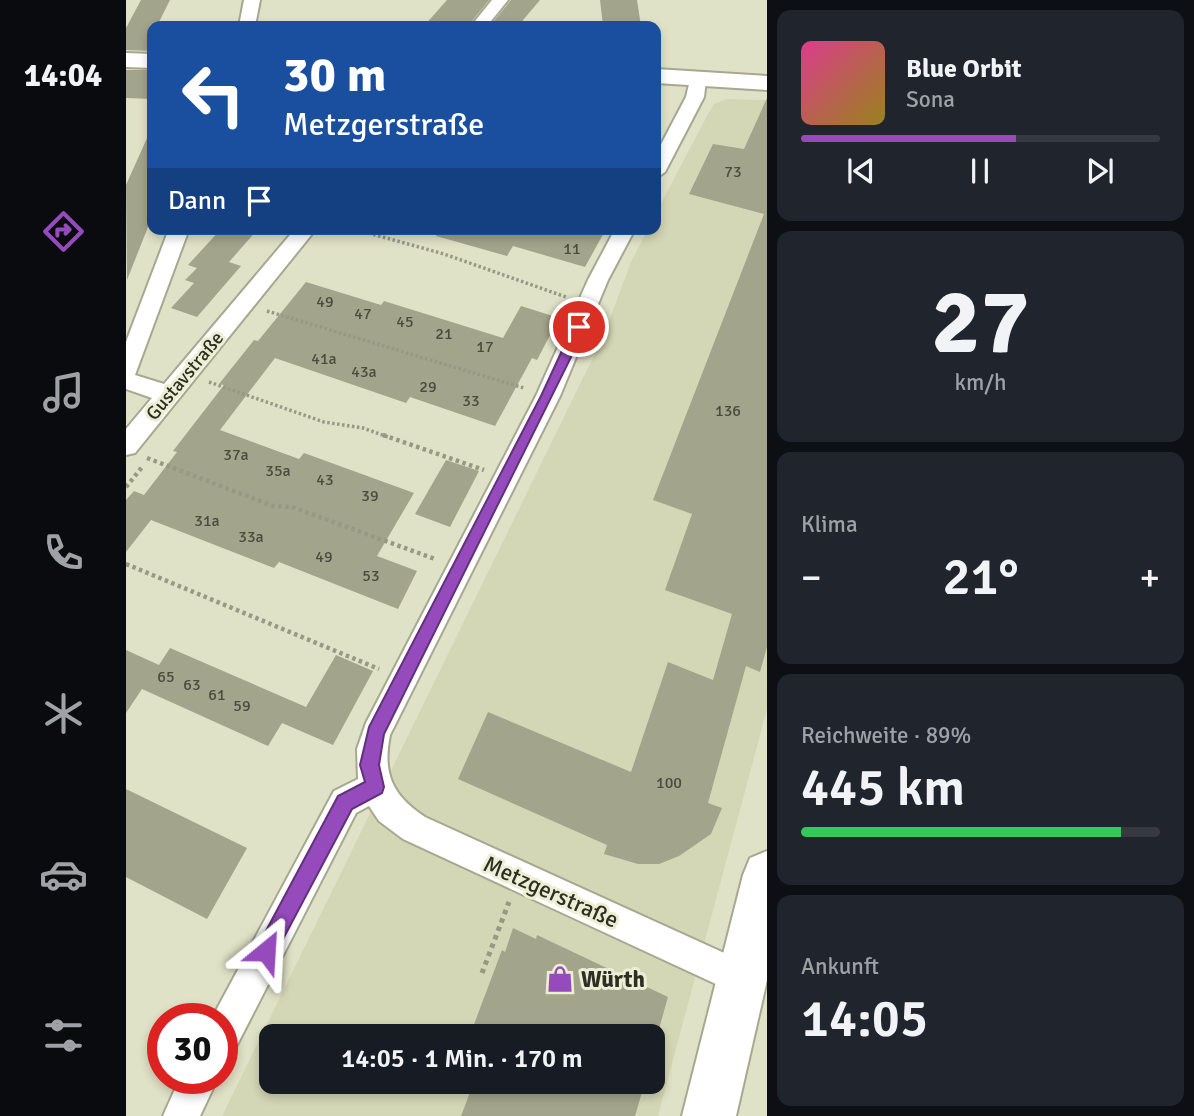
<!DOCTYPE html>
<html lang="de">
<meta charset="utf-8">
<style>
:root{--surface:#171b24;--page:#20242c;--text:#f1f3f6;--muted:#9ea1a6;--line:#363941;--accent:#964bbd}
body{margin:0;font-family:Signika,sans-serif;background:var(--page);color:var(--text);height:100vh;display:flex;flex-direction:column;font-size:26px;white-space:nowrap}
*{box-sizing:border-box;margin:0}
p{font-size:23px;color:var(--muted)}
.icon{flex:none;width:38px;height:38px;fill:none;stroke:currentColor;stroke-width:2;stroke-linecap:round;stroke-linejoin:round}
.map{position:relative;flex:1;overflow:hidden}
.side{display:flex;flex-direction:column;gap:10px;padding:10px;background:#0d0f14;width:427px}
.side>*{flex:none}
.guide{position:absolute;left:21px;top:21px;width:514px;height:214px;border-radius:14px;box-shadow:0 4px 10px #0003;background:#1a4fa0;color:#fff;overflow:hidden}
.speed{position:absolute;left:21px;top:1003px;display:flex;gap:14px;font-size:35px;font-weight:700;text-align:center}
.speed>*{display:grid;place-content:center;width:91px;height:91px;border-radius:50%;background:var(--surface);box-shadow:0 4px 10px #0003;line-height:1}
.speed .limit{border:10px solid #d22;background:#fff;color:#111}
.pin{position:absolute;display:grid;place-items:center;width:60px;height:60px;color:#fff;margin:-30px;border:4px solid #fff;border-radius:50%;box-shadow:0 2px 7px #0007}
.me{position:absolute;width:77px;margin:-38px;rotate:27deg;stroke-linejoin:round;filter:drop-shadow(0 0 5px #0008)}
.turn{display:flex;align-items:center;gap:24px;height:147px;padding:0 21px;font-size:32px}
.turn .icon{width:91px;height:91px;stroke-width:2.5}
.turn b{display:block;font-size:49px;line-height:60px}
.then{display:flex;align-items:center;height:66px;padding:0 21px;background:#0003;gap:14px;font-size:26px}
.big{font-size:52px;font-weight:600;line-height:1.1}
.side .widget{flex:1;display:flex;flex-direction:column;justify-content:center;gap:10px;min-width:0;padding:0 24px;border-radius:14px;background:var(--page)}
.side .dial{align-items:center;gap:0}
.dial b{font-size:91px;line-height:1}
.song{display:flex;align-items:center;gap:21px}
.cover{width:84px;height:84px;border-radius:10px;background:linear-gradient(135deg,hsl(330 70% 55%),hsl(50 70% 35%))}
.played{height:7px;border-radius:4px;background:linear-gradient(90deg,var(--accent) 60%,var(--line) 60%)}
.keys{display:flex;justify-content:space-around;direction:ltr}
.heat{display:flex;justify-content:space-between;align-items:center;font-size:38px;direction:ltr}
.charge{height:10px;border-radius:5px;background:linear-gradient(90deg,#34c759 89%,var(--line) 0)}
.trip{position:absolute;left:133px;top:1024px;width:406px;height:70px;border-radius:14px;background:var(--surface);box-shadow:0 4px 10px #0003;font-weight:600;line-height:70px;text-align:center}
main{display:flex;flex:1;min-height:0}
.dock{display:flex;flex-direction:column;width:126px;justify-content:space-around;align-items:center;background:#090b0e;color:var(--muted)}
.dock .icon{width:49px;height:49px}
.dock .selected{color:var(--accent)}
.dock b{font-size:32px;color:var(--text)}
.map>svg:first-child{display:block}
.built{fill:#d4d7b5;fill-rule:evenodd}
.building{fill:#a2a48b}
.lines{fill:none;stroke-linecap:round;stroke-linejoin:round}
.street-casing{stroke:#a6a88f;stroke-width:4}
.secondary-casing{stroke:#a6a88f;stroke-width:4}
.path-far2{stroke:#979984;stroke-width:3.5;stroke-dasharray:2.5 2.5;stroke-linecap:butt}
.path-far1{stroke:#979984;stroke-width:4.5;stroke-dasharray:3.5 3.5;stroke-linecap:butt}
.path{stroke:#979984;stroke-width:5;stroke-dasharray:4.5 4.5;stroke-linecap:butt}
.street{fill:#fff;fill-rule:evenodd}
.secondary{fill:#fff;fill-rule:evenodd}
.route{fill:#964bbd;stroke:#62317b;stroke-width:2}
.labels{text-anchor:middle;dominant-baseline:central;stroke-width:6;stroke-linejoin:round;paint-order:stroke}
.number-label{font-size:16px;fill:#4b4c3e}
.street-label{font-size:19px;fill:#2e2f24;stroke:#edefd4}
.near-street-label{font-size:23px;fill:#2e2f24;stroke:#edefd4}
.near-poi-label{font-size:23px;font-weight:bold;fill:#2e2f24;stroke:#edefd4;text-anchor:start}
</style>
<main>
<nav class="dock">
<b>14:04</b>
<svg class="icon selected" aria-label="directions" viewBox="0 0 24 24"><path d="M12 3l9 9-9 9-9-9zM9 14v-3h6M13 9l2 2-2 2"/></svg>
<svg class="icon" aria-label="music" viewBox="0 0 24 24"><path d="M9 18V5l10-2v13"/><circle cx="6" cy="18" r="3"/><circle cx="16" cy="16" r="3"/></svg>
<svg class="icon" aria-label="phone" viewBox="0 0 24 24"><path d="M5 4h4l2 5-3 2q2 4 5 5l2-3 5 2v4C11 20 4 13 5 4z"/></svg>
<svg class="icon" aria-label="climate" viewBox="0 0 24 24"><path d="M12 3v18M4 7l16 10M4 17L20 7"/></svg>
<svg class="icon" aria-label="car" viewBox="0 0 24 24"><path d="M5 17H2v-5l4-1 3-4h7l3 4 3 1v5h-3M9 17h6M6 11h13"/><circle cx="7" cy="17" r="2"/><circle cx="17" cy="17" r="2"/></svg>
<svg class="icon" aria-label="filters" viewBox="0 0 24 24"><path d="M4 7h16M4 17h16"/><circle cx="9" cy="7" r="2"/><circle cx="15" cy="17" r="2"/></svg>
</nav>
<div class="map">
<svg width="641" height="1116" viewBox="0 0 641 1116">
<rect width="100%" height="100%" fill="#e0e2c7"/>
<path class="built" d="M 600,99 L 641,100 L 641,709 L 532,1116 L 96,1116 L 477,337 L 505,262 L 522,229 L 530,229 L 530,213 L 582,114 L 588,104 ZM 145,1036 L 527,1036 L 527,1082 L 145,1082 Z"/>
<g class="building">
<polygon points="15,0 44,0 31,26 26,26 26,51 0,50 0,28"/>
<polygon points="321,0 363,0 342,26 298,26"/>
<polygon points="385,0 414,0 392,26 364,26"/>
<polygon points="474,0 511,0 515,26 477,26"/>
<polygon points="0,70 26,70 26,99 0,98"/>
<polygon points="641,98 641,647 634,672 620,666 582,803 596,808 585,834 553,856 533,864 512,864 478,854 481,845 332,779 362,712 505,772 542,662 587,680 606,614 539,590 566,514 527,500 638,214 563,194 587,144 618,149"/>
<polygon points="26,127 26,217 1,280 0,185"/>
<polygon points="95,229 132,229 103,262 115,266 71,317 45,308 68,283 59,280 71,268 62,265"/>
<polygon points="311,229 480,229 459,267 387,246 381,256 310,236"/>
<polygon points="180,282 255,305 258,301 377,338 395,306 433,318 411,360 406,358 369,426 284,397 280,403 149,358 94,430 173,459 178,453 288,493 251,556 291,571 272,609 153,562 148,568 25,520 0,552 0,500 8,491 18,495 51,452 47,451 98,385 93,384 128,340 132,341"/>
<polygon points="320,460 353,471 324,527 289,514"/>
<polygon points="44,648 180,707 210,655 247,671 207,745 156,723 142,746 16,689 0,713 0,650 33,665"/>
<polygon points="0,789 121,848 81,919 0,877"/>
<polygon points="387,928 410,939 411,935 542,997 531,1036 364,1036 347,1027 376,950 379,952"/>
<polygon points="348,1082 519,1082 509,1116 335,1116"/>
</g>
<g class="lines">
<defs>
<g id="street">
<polygon points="118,0 134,0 129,26 113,26"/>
<polygon points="366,0 382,0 361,26 345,26"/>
<polygon points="572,75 580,80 578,97 539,172 530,178 530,154 560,97 564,80"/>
<polygon points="43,229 63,229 9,375 38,384 169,229 190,229 9,453 0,455 0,429 26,398 0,389 0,342"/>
<path d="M 489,229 L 509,229 L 482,280 L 434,396 L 264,735 C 256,774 267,796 299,817 L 629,967 L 634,979 L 629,991 L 617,996 L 605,991 L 277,839 L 253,821 L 243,806 L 230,813 L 109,1049 L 96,1054 L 96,1018 L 86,1018 L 208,791 L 232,779 L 231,749 L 240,723 L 410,396 L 462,280 Z"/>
<polygon points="54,1078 92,1078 74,1116 37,1116"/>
</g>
<g id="secondary">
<polygon points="0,53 26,54 26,68 0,67"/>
<polygon points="530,69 641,76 641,90 530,83"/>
<polygon points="641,851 641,980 610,1116 556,1116 617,875 624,858"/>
</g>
</defs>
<use href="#street" class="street-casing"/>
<use href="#secondary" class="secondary-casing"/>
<g class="path-far2">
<polyline points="228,229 318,254 440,297"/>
<polyline points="141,311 398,388"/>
<polyline points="83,382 198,422 237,428 262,437"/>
</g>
<g class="path-far1">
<polyline points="257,435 358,470"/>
<polyline points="21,458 147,506 166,507 309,559"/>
<polyline points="0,487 17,466"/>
<polyline points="0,564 253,669"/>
</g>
<polyline class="path" points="356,973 383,902"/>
<use href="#street" class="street"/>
<use href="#secondary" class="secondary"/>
</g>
<polygon class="route" points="453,323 460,327 258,734 253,765 258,787 256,793 226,809 147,958 140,961 133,958 130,951 133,944 212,796 239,782 234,765 243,727 415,396 447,327"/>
<defs>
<symbol id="shop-bare" viewBox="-9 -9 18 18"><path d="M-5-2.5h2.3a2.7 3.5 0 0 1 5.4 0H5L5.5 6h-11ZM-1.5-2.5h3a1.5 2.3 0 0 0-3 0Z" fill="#964bbd" stroke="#edefd4" stroke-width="2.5" paint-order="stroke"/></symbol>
</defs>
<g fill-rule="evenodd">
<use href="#shop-bare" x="415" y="960" width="38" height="38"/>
</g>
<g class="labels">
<g class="number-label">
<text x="607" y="172">73</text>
<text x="446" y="249">11</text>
<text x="199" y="302">49</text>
<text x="237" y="314">47</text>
<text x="279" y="322">45</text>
<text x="318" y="334">21</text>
<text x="359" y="347">17</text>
<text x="198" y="359">41a</text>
<text x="238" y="372">43a</text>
<text x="302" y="387">29</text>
<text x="345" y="401">33</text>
<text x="602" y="411">136</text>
<text x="110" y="455">37a</text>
<text x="152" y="471">35a</text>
<text x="199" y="480">43</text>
<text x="244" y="496">39</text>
<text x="81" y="521">31a</text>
<text x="125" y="537">33a</text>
<text x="198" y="557">49</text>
<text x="245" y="576">53</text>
<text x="40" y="677">65</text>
<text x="66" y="685">63</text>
<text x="91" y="695">61</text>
<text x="116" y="706">59</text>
<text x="543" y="783">100</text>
</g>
<g class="street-label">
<text transform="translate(59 376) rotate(-50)">Gustavstraße</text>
</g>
<g class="near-street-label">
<text transform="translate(425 892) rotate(24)">Metzgerstraße</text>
</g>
<g class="near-poi-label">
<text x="455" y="979">Würth</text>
</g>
</g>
</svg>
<div class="speed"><div class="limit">30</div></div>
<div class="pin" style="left:453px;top:327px;background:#d93025"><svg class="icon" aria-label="arrive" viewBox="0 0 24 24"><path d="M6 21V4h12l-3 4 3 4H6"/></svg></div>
<svg class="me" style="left:140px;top:951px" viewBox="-20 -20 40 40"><path d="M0-17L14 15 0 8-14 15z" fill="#964bbd" stroke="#fff" stroke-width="4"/></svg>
<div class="trip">14:05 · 1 Min. · 170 m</div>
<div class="guide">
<div class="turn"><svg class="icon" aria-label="left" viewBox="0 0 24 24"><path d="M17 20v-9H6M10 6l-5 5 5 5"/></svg><div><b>30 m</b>Metzgerstraße</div></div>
<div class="then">Dann<svg class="icon" aria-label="arrive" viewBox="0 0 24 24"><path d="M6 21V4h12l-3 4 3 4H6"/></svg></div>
</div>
</div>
<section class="side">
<div class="widget">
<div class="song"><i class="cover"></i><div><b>Blue Orbit</b><p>Sona</p></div></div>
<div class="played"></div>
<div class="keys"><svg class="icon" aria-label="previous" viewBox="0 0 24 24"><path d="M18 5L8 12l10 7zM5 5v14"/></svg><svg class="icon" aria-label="pause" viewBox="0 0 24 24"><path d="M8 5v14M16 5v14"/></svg><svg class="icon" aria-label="next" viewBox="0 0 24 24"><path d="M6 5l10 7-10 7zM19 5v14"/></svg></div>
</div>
<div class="widget dial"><b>27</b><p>km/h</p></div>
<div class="widget"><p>Klima</p>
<div class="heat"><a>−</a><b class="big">21°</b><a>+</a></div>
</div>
<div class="widget"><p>Reichweite · 89%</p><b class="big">445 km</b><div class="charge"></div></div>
<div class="widget"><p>Ankunft</p><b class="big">14:05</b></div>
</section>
</main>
